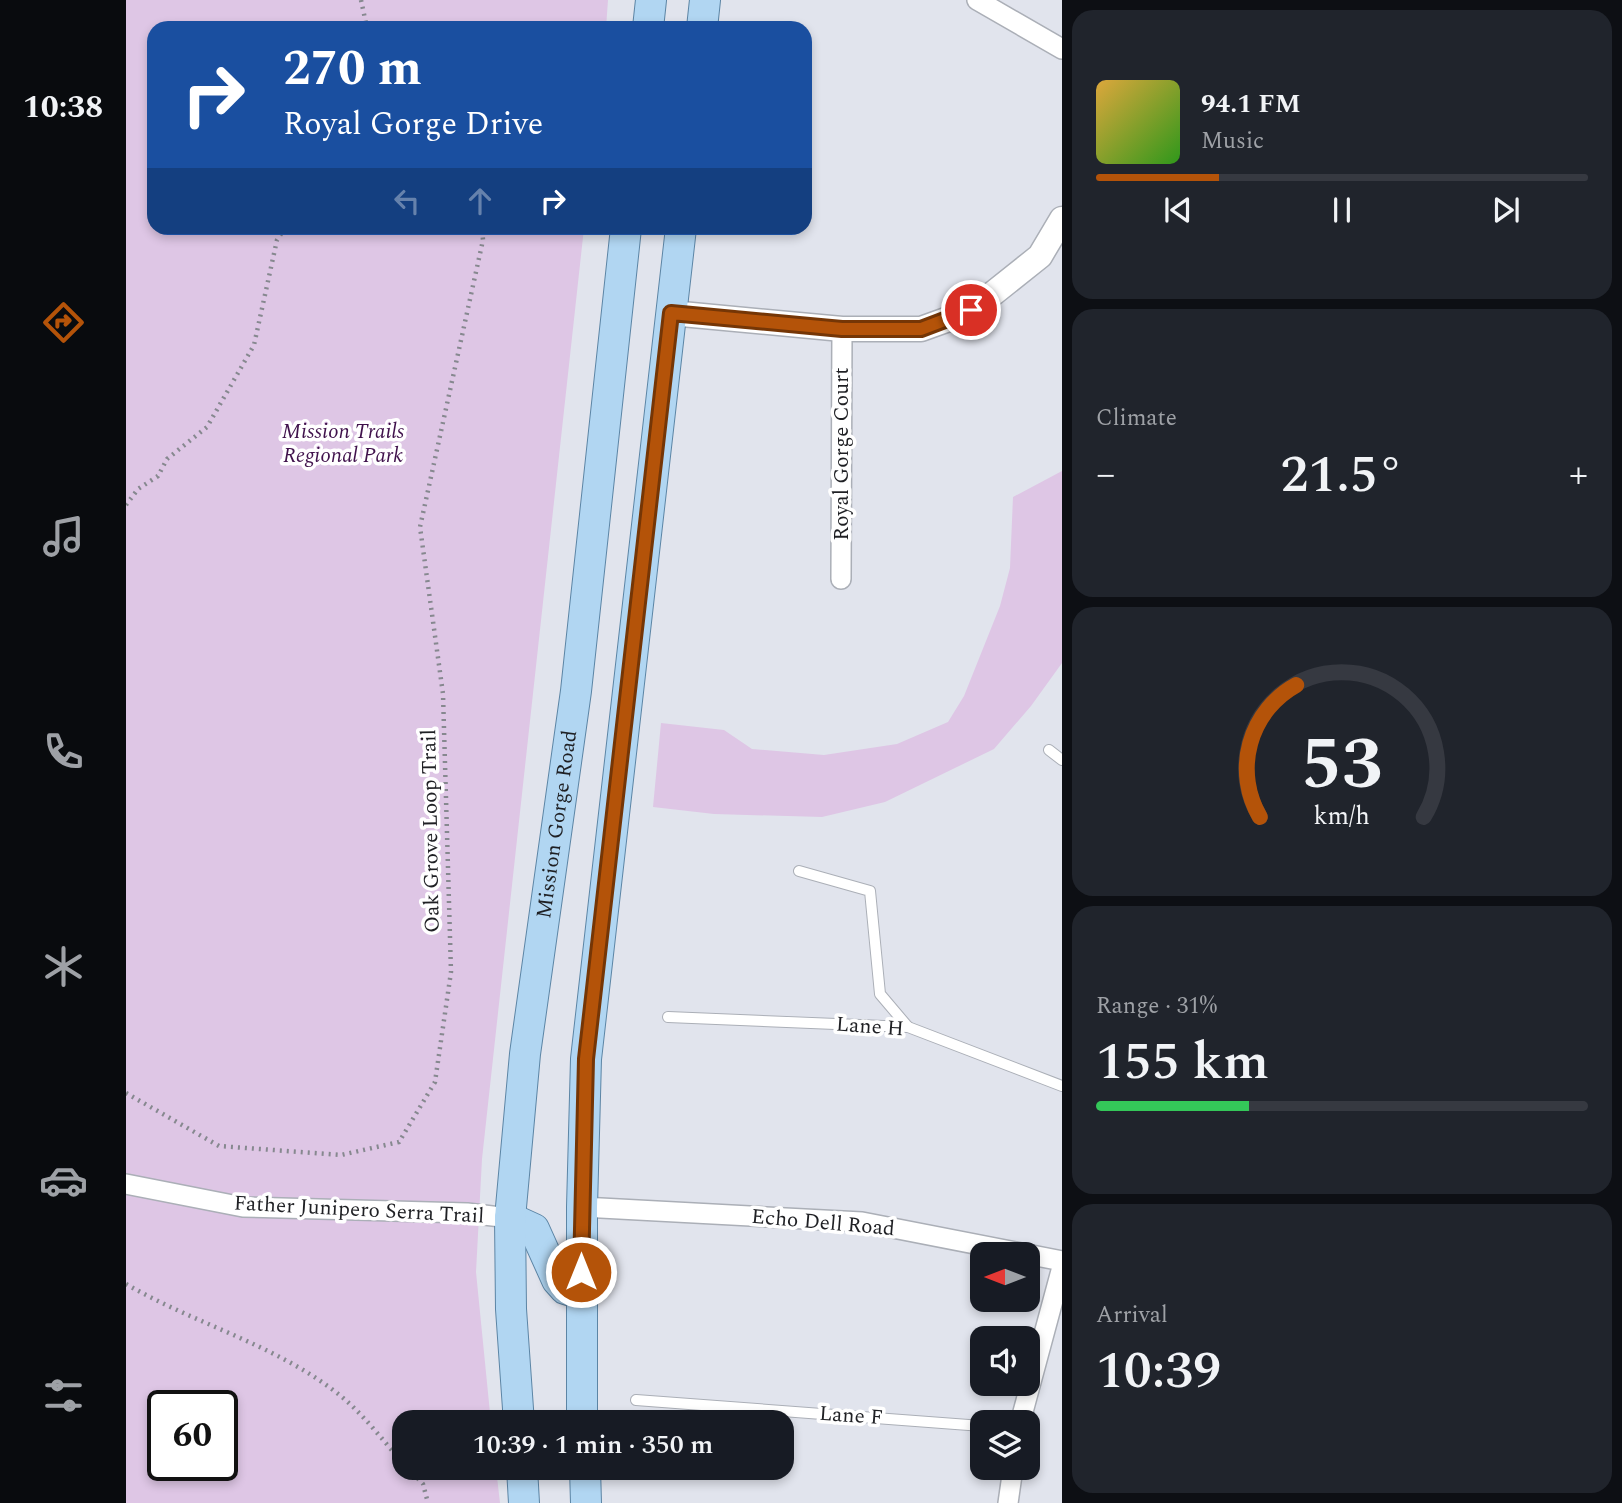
<!DOCTYPE html>
<meta charset="utf-8">
<style>
:root{--surface:#171b24;--page:#20242c;--text:#f1f3f6;--muted:#9ea1a6;--line:#363941;--accent:#b45309}
body{margin:0;font-family:Spectral,serif;background:var(--page);color:var(--text);height:100vh;display:flex;flex-direction:column;font-size:26px;white-space:nowrap}
*{box-sizing:border-box;margin:0}
p{font-size:23px;color:var(--muted)}
.icon{flex:none;width:38px;height:38px;fill:none;stroke:currentColor;stroke-width:2;stroke-linecap:round;stroke-linejoin:round}
.map{position:relative;flex:1;overflow:hidden}
.drawer{display:flex;flex-direction:column;gap:10px;padding:10px;background:#0d0f14;width:560px}
.drawer>*{flex:none}
.top-card{position:absolute;left:21px;top:21px;width:665px;height:214px;border-radius:21px;box-shadow:0 4px 10px #0003;background:#1a4fa0;color:#fff;overflow:hidden}
.needle{width:46px;rotate:270deg}
.controls{position:absolute;left:844px;top:1242px;display:grid;gap:14px}
.controls a{display:grid;place-items:center;width:70px;height:70px;border-radius:14px;background:var(--surface);box-shadow:0 4px 10px #0003;font-size:35px}
.speed{position:absolute;left:21px;top:1390px;display:flex;gap:14px;font-size:35px;font-weight:700;text-align:center}
.speed>*{display:grid;place-content:center;width:91px;height:91px;border-radius:50%;background:var(--surface);box-shadow:0 4px 10px #0003;line-height:1}
.speed .limit{border:4px solid #111;border-radius:10px;background:#fff;color:#111}
.pin{position:absolute;display:grid;place-items:center;width:60px;height:60px;color:#fff;margin:-30px;border:4px solid #fff;border-radius:50%;box-shadow:0 2px 7px #0007}
.me{position:absolute;width:77px;margin:-38px;rotate:0deg;stroke-linejoin:round;filter:drop-shadow(0 0 5px #0008)}
.turn{display:flex;align-items:center;gap:24px;height:147px;padding:0 21px;font-size:32px}
.turn .icon{width:91px;height:91px;stroke-width:2.5}
.turn b{display:block;font-size:49px;line-height:60px}
.lanes{display:flex;align-items:center;height:66px;padding:0 21px;background:#0003;justify-content:center;gap:35px;direction:ltr}
.lanes .off{opacity:.35}
.big{font-size:52px;font-weight:600;line-height:1.1}
.drawer .card{flex:1;display:flex;flex-direction:column;justify-content:center;gap:10px;min-width:0;padding:0 24px;border-radius:21px;background:var(--page)}
.drawer .dial{align-items:center;gap:0}
.dial svg{height:182px;overflow:visible;fill:none;stroke:var(--line);stroke-width:7;stroke-linecap:round;text-anchor:middle}
.dial text{fill:var(--text);stroke:none}
.song{display:flex;align-items:center;gap:21px}
.cover{width:84px;height:84px;border-radius:10px;background:linear-gradient(135deg,hsl(40 70% 55%),hsl(110 70% 35%))}
.played{height:7px;border-radius:4px;background:linear-gradient(90deg,var(--accent) 25%,var(--line) 25%)}
.keys{display:flex;justify-content:space-around;direction:ltr}
.heat{display:flex;justify-content:space-between;align-items:center;font-size:38px;direction:ltr}
.charge{height:10px;border-radius:5px;background:linear-gradient(90deg,#34c759 31%,var(--line) 0)}
.trip{position:absolute;left:266px;top:1410px;width:402px;height:70px;border-radius:21px;background:var(--surface);box-shadow:0 4px 10px #0003;font-weight:600;line-height:70px;text-align:center}
main{display:flex;flex:1;min-height:0}
.tab-bar{display:flex;flex-direction:column;width:126px;justify-content:space-around;align-items:center;background:#090b0e;color:var(--muted)}
.tab-bar .icon{width:49px;height:49px}
.tab-bar .on{color:var(--accent)}
.tab-bar b{font-size:32px;color:var(--text)}
.map>svg:first-child{display:block}
.green{fill:#dec6e5;fill-rule:evenodd}
.lines{fill:none;stroke-linecap:round;stroke-linejoin:round}
.service-casing{stroke:#abafb7;stroke-width:12}
.minor-casing{stroke:#abafb7;stroke-width:22}
.tertiary-casing{stroke:#abafb7;stroke-width:27}
.primary-casing{stroke:#5c85a5;stroke-width:32}
.path{stroke:#86888f;stroke-width:4.5;stroke-dasharray:2 5;stroke-linecap:butt}
.service{stroke:#fff;stroke-width:10}
.minor{stroke:#fff;stroke-width:19}
.tertiary{stroke:#fff;stroke-width:24}
.primary{stroke:#b1d6f2;stroke-width:30}
.route-casing{stroke:#753606;stroke-width:18}
.route{stroke:#b45309;stroke-width:12}
.labels{text-anchor:middle;dominant-baseline:central;stroke-width:7;stroke-linejoin:round;paint-order:stroke}
.park-label{font-size:21px;font-style:italic;fill:#40124c;stroke:#fff}
.street-label{font-size:21px;fill:#1f2024;stroke:#fff}
</style>
<main>
<nav class="tab-bar">
<b>10:38</b>
<svg class="icon on" aria-label="directions" viewBox="0 0 24 24"><path d="M12 3l9 9-9 9-9-9zM9 14v-3h6M13 9l2 2-2 2"/></svg>
<svg class="icon" aria-label="music" viewBox="0 0 24 24"><path d="M9 18V5l10-2v13"/><circle cx="6" cy="18" r="3"/><circle cx="16" cy="16" r="3"/></svg>
<svg class="icon" aria-label="phone" viewBox="0 0 24 24"><path d="M5 4h4l2 5-3 2q2 4 5 5l2-3 5 2v4C11 20 4 13 5 4z"/></svg>
<svg class="icon" aria-label="climate" viewBox="0 0 24 24"><path d="M12 3v18M4 7l16 10M4 17L20 7"/></svg>
<svg class="icon" aria-label="car" viewBox="0 0 24 24"><path d="M5 17H2v-5l4-1 3-4h7l3 4 3 1v5h-3M9 17h6M6 11h13"/><circle cx="7" cy="17" r="2"/><circle cx="17" cy="17" r="2"/></svg>
<svg class="icon" aria-label="filters" viewBox="0 0 24 24"><path d="M4 7h16M4 17h16"/><circle cx="9" cy="7" r="2"/><circle cx="15" cy="17" r="2"/></svg>
</nav>
<div class="map">
<svg width="936" height="1503" viewBox="0 0 936 1503">
<rect width="100%" height="100%" fill="#e1e4ed"/>
<g class="green">
<path d="M 0,0 L 482,0 L 480,28 L 28,28 L 28,228 L 458,228 L 356,1159 L 350,1272 L 365,1423 L 278,1423 L 278,1468 L 370,1468 L 374,1503 L 0,1503 ZM 37,1405 L 96,1405 L 96,1465 L 37,1465 Z"/>
<polygon points="936,471 936,663 905,706 868,749 759,802 696,817 588,814 527,807 535,723 598,730 626,749 698,755 771,744 822,722 838,696 874,606 884,568 887,497"/>
</g>
<g class="lines">
<defs>
<g id="service">
<polyline points="923,750 936,760"/>
<polyline points="673,871 744,891 754,994 782,1027"/>
<polyline points="542,1017 782,1027 936,1086"/>
<polyline points="510,1400 856,1426"/>
</g>
<g id="minor">
<polyline points="851,0 936,49"/>
<polyline points="715,579 716,329"/>
<polyline points="0,1184 117,1207 341,1213 384,1218"/>
<polyline points="456,1207 736,1222 936,1261"/>
<polyline points="894,1423 936,1267"/>
<polyline points="882,1503 887,1468"/>
</g>
<polyline id="tertiary" points="545,313 716,329 795,329 845,311 914,256 936,219"/>
<g id="primary">
<polyline points="522,28 525,0"/>
<polyline points="576,28 579,0"/>
<polyline points="384,1218 408,1229 431,1280 439,1289 455,1294"/>
<path id="s1" d="M 393,1423 L 385,1309 L 384,1218 L 399,1054 L 450,691 L 500,228"/>
<polyline points="456,1423 456,1207 460,1059 555,228"/>
<polyline points="396,1468 398,1503"/>
<polyline points="459,1468 460,1503"/>
</g>
</defs>
<use href="#service" class="service-casing"/>
<use href="#minor" class="minor-casing"/>
<use href="#tertiary" class="tertiary-casing"/>
<use href="#primary" class="primary-casing"/>
<g class="path">
<polyline points="235,0 241,28"/>
<polyline points="0,505 12,489 32,476 41,459 81,427 128,345 151,240 159,228"/>
<polyline points="0,1093 93,1146 215,1155 273,1142 309,1082 325,972 317,694 294,527 357,240 356,228"/>
<path d="M 0,1284 C 69,1324 148,1344 211,1393 C 236,1412 257,1441 278,1464"/>
<polyline points="282,1468 297,1484 302,1503"/>
</g>
<use href="#service" class="service"/>
<use href="#minor" class="minor"/>
<use href="#tertiary" class="tertiary"/>
<use href="#primary" class="primary"/>
</g>
<g class="lines">
<defs>
<polyline id="route" points="455,1272 460,1059 545,313 716,329 795,329 845,310"/>
</defs>
<use href="#route" class="route-casing"/>
<use href="#route" class="route"/>
</g>
<g class="labels">
<g class="park-label">
<text x="217" y="432">Mission Trails<tspan x="217" dy="24">Regional Park</tspan></text>
</g>
<g class="street-label">
<text transform="translate(716 454) rotate(-90)">Royal Gorge Court</text>
<text stroke="none"><textPath href="#s1" startOffset="602">Mission Gorge Road</textPath></text>
<text transform="translate(305 831) rotate(-91)">Oak Grove Loop Trail</text>
<text transform="translate(744 1027) rotate(4)">Lane H</text>
<text transform="translate(233 1210) rotate(3)">Father Junipero Serra Trail</text>
<text transform="translate(697 1223) rotate(5)">Echo Dell Road</text>
<text transform="translate(725 1416) rotate(4)">Lane F</text>
</g>
</g>
</svg>
<div class="controls">
<a><svg class="needle" viewBox="-14 -14 28 28"><path d="M0-13l5 13h-10z" fill="#e53935"/><path d="M0 13l5-13h-10z" fill="#9ea1a6"/></svg></a>
<a><svg class="icon" aria-label="sound" viewBox="0 0 24 24"><path d="M4 9h4l5-4v14l-5-4H4zM17 9q2 3 0 6"/></svg></a>
<a><svg class="icon" aria-label="layers" viewBox="0 0 24 24"><path d="M12 4l9 5-9 5-9-5zM3 14l9 5 9-5"/></svg></a>
</div>
<div class="speed"><div class="limit">60</div></div>
<div class="pin" style="left:845px;top:310px;background:#d93025"><svg class="icon" aria-label="arrive" viewBox="0 0 24 24"><path d="M6 21V4h12l-3 4 3 4H6"/></svg></div>
<svg class="me" style="left:455px;top:1272px" viewBox="-20 -20 40 40"><circle r="17" fill="#b45309" stroke="#fff" stroke-width="3"/><path d="M0-11L8 9 0 5-8 9z" fill="#fff"/></svg>
<div class="trip">10:39 · 1 min · 350 m</div>
<div class="top-card">
<div class="turn"><svg class="icon" aria-label="right" viewBox="0 0 24 24"><path d="M7 20v-9h11M14 6l5 5-5 5"/></svg><div><b>270 m</b>Royal Gorge Drive</div></div>
<div class="lanes"><svg class="icon off" aria-label="left" viewBox="0 0 24 24"><path d="M17 20v-9H6M10 6l-5 5 5 5"/></svg><svg class="icon off" aria-label="ahead" viewBox="0 0 24 24"><path d="M12 20V5M6 11l6-6 6 6"/></svg><svg class="icon" aria-label="right" viewBox="0 0 24 24"><path d="M7 20v-9h11M14 6l5 5-5 5"/></svg></div>
</div>
</div>
<section class="drawer">
<div class="card">
<div class="song"><i class="cover"></i><div><b>94.1 FM</b><p>Music</p></div></div>
<div class="played"></div>
<div class="keys"><svg class="icon" aria-label="previous" viewBox="0 0 24 24"><path d="M18 5L8 12l10 7zM5 5v14"/></svg><svg class="icon" aria-label="pause" viewBox="0 0 24 24"><path d="M8 5v14M16 5v14"/></svg><svg class="icon" aria-label="next" viewBox="0 0 24 24"><path d="M6 5l10 7-10 7zM19 5v14"/></svg></div>
</div>
<div class="card"><p>Climate</p>
<div class="heat"><a>−</a><b class="big">21.5°</b><a>+</a></div>
</div>
<div class="card dial"><svg viewBox="0 0 100 80">
<path d="M14 69A42 42 0 1 1 86 69"/>
<path d="M14 69A42 42 0 0 1 30 11" stroke="#b45309"/>
<text x="50" y="56" font-size="32" font-weight="700">53</text>
<text x="50" y="72" font-size="11">km/h</text>
</svg></div>
<div class="card"><p>Range · 31%</p><b class="big">155 km</b><div class="charge"></div></div>
<div class="card"><p>Arrival</p><b class="big">10:39</b></div>
</section>
</main>
